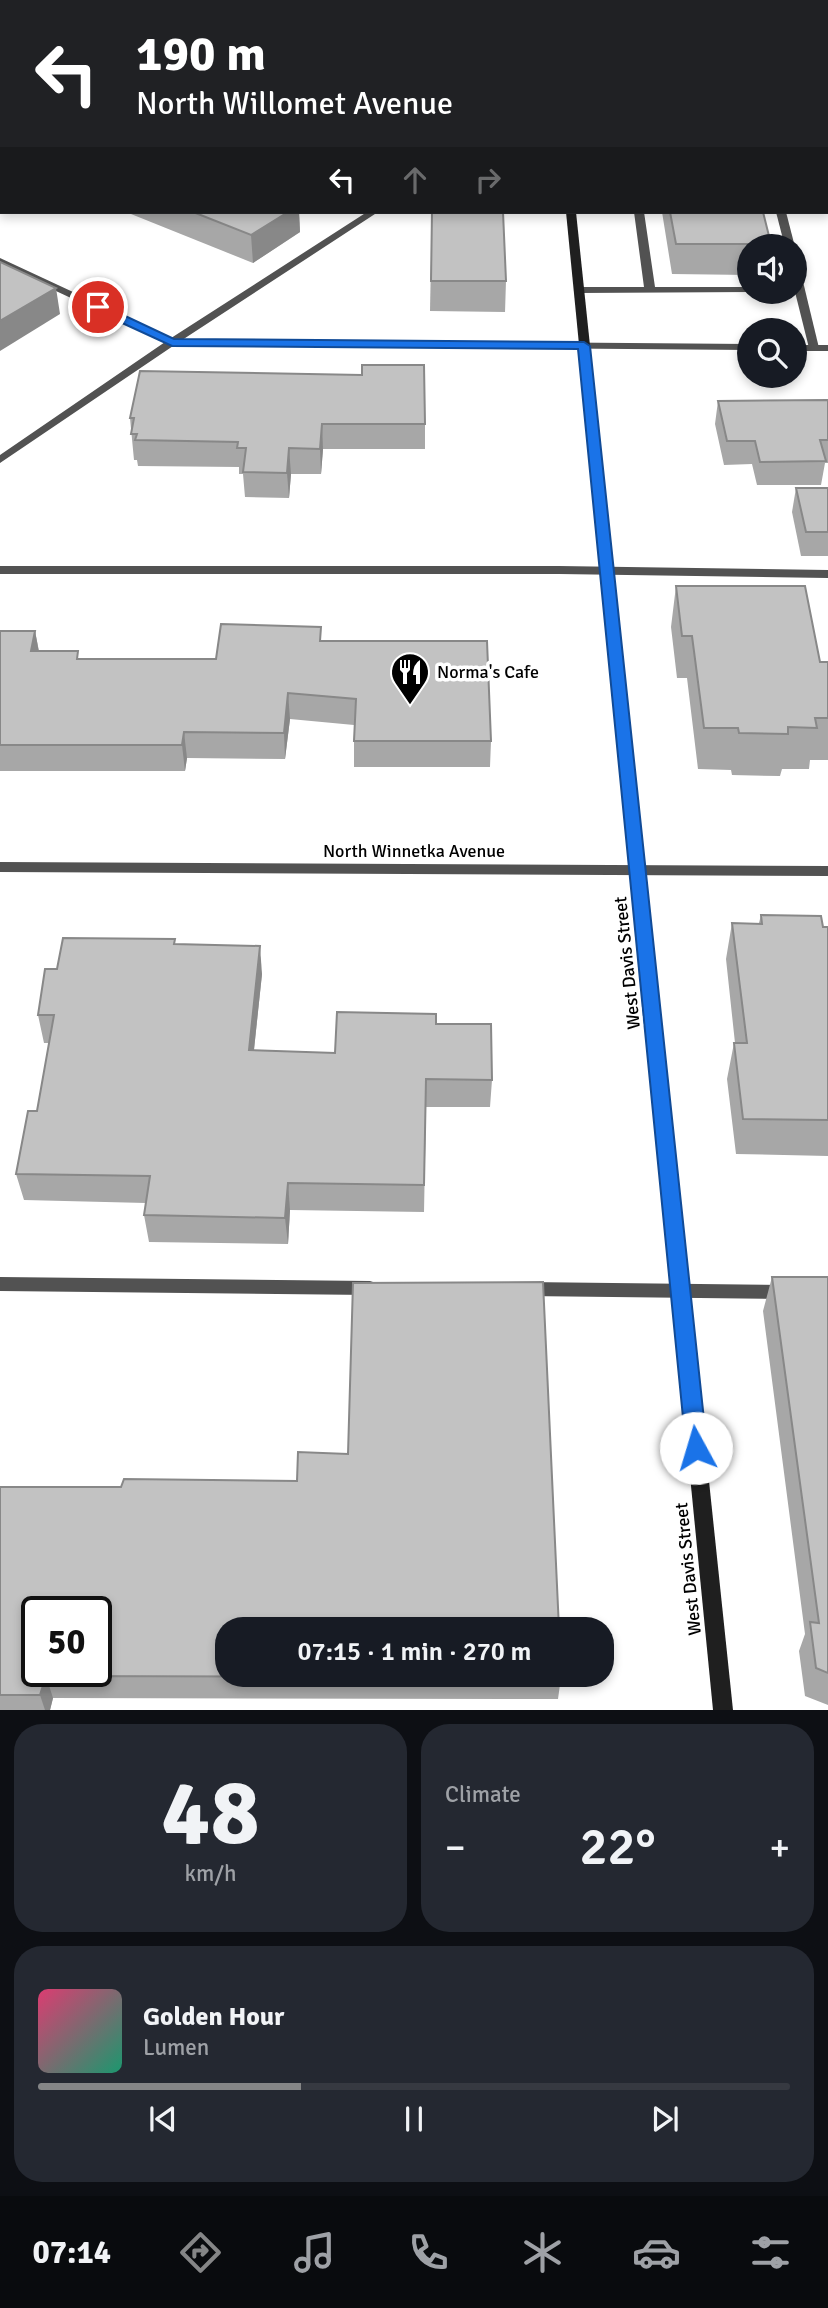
<!DOCTYPE html>
<meta charset="utf-8">
<style>
:root{--surface:#171b24;--page:#242831;--text:#f1f3f6;--muted:#9ea1a6;--line:#363941;--accent:#858687}
body{margin:0;font-family:Signika,sans-serif;background:var(--page);color:var(--text);height:100vh;display:flex;flex-direction:column;font-size:26px;white-space:nowrap}
*{box-sizing:border-box;margin:0}
p{font-size:23px;color:var(--muted)}
.icon{flex:none;width:38px;height:38px;fill:none;stroke:currentColor;stroke-width:2;stroke-linecap:round;stroke-linejoin:round}
.map{position:relative;height:1710px;overflow:hidden}
.side{display:flex;flex-direction:column;gap:14px;padding:14px;background:#0d0f14;flex:1}
.side>*{flex:none}
.top-card{position:absolute;left:0px;top:0px;width:830px;height:214px;box-shadow:0 4px 10px #0003;background:#202124;color:#fff;overflow:hidden}
.tools{position:absolute;left:737px;top:234px;display:grid;gap:14px}
.tools a{display:grid;place-items:center;width:70px;height:70px;border-radius:50%;background:var(--surface);box-shadow:0 4px 10px #0003;font-size:35px}
.speed{position:absolute;left:21px;top:1596px;display:flex;gap:14px;font-size:35px;font-weight:700;text-align:center}
.speed>*{display:grid;place-content:center;width:91px;height:91px;border-radius:50%;background:var(--surface);box-shadow:0 4px 10px #0003;line-height:1}
.speed .limit{border:4px solid #111;border-radius:10px;background:#fff;color:#111}
.pin{position:absolute;display:grid;place-items:center;width:60px;height:60px;color:#fff;margin:-30px;border:4px solid #fff;border-radius:50%;box-shadow:0 2px 7px #0007}
.me{position:absolute;width:77px;margin:-38px;rotate:354deg;stroke-linejoin:round;filter:drop-shadow(0 0 5px #0008)}
.turn{display:flex;align-items:center;gap:24px;height:147px;padding:0 21px;font-size:32px}
.turn .icon{width:91px;height:91px;stroke-width:2.5}
.turn b{display:block;font-size:49px;line-height:60px}
.lanes{display:flex;align-items:center;height:66px;padding:0 21px;background:#0003;justify-content:center;gap:35px;direction:ltr}
.lanes .off{opacity:.35}
.big{font-size:52px;font-weight:600;line-height:1.1}
.side .widget{flex:1;display:flex;flex-direction:column;justify-content:center;gap:10px;min-width:0;padding:0 24px;border-radius:28px;background:var(--page)}
.side .dial{align-items:center;gap:0}
.dial b{font-size:91px;line-height:1}
.song{display:flex;align-items:center;gap:21px}
.cover{width:84px;height:84px;border-radius:10px;background:linear-gradient(135deg,hsl(340 70% 55%),hsl(160 70% 35%))}
.played{height:7px;border-radius:4px;background:linear-gradient(90deg,var(--accent) 35%,var(--line) 35%)}
.keys{display:flex;justify-content:space-around;direction:ltr}
.heat{display:flex;justify-content:space-between;align-items:center;font-size:38px;direction:ltr}
.side .tiles{flex:1;display:grid;gap:14px;grid-template-columns:1fr 1fr}
.widget:last-child{grid-column:span 2}
.trip{position:absolute;left:215px;top:1617px;width:399px;height:70px;border-radius:28px;background:var(--surface);box-shadow:0 4px 10px #0003;font-weight:600;line-height:70px;text-align:center}
.menu{display:flex;height:112px;justify-content:space-around;align-items:center;background:#090b0e;color:var(--muted)}
.menu .icon{width:49px;height:49px}
.menu .active{color:var(--accent)}
.menu b{font-size:32px;color:var(--text)}
.map>svg:first-child{display:block}
.lines{fill:none;stroke-linecap:round;stroke-linejoin:round}
.lane{fill:#525252;fill-rule:evenodd}
.street{fill:#525252;fill-rule:evenodd}
.secondary{fill:#1f1f1f;fill-rule:evenodd}
.wall{fill:#a7a7a7}
.shaded-wall{fill:#888}
.building{fill:#c2c2c2;stroke:#888;stroke-width:2;fill-rule:evenodd}
.route{fill:#1a73e8;stroke:#114b97;stroke-width:2}
.labels{text-anchor:middle;dominant-baseline:central;stroke-width:7;stroke-linejoin:round;paint-order:stroke}
.poi-label{font-size:18px;fill:#000;stroke:#fff;text-anchor:start}
.street-label{font-size:18px;fill:#000;stroke:#fff}
</style>
<div class="map">
<svg width="828" height="1710" viewBox="0 0 828 1710">
<rect width="100%" height="100%" fill="#fff"/>
<g class="lines">
<g class="lane">
<polygon points="367,212 378,212 176,344 0,463 0,455 168,340"/>
<polygon points="634,212 644,212 655,287 749,287 749,292 752,292 579,293 575,292 575,288 579,287 644,287"/>
<polygon points="776,212 786,212 795,247 794,248 785,247"/>
<polygon points="794,262 799,265 819,348 814,351 809,348 794,288"/>
<polygon points="0,566 559,566 828,570 828,578 559,574 0,574"/>
<polygon points="0,1277 370,1281 376,1283 378,1288 376,1293 370,1295 0,1291"/>
<polygon points="526,1282 786,1285 792,1287 794,1292 792,1297 786,1299 526,1296 520,1294 518,1289 520,1284"/>
</g>
<g class="street">
<rect x="0" y="13" width="2" height="6"/>
<polygon points="2,182 2,188 0,189 0,183"/>
<polygon points="0,258 174,339 749,344 749,350 172,345 0,265"/>
<rect x="794" y="345" width="34" height="6"/>
<polygon points="0,862 828,866 828,876 0,872"/>
</g>
<g class="secondary">
<polygon points="18,0 28,0 30,2 19,2"/>
<polygon points="324,0 334,0 323,2"/>
<rect x="547" y="0" width="8" height="2"/>
<polygon points="821,0 828,0 828,4 828,2"/>
<polygon points="566,212 576,212 733,1710 713,1710"/>
</g>
</g>
<g class="wall">
<polygon points="126,0 228,0 225,2 126,2"/>
<polygon points="642,0 789,0 790,2 643,2"/>
<polygon points="126,212 299,212 300,232 253,263"/>
<polygon points="432,212 506,281 505,312 430,311"/>
<polygon points="662,212 763,212 770,247 749,247 749,275 672,274"/>
<polygon points="828,400 828,463 825,463 821,485 757,485 752,464 724,465 715,424 718,401"/>
<polygon points="130,418 425,424 425,449 323,449 321,474 291,474 289,498 245,497 243,474 239,474 239,467 138,466 137,460 134,460"/>
<polygon points="796,488 828,488 828,556 801,556 792,512"/>
<polygon points="676,586 820,662 828,662 828,760 810,760 809,769 782,769 780,776 732,775 731,770 698,769 687,678 677,678 671,627"/>
<polygon points="0,631 35,631 39,651 79,659 216,659 322,641 491,741 490,767 354,767 354,725 290,719 285,759 187,758 185,771 0,771"/>
<polygon points="761,915 828,927 828,1156 736,1154 727,1079 734,1043 735,1043 726,959 732,923 759,923"/>
<polygon points="175,944 262,974 254,1050 335,1053 436,1024 492,1080 490,1107 426,1107 424,1212 290,1210 288,1244 149,1242 144,1215 146,1203 24,1200 16,1174 37,1111 49,1043 44,1043 38,1015 57,969"/>
<polygon points="772,1277 828,1277 828,1705 805,1696 799,1651 805,1634 763,1311"/>
<polygon points="0,1487 561,1677 558,1699 53,1698 50,1710 0,1710"/>
</g>
<g class="shaded-wall">
<polygon points="185,0 228,0 225,2 182,2"/>
<polygon points="2,95 2,118 0,119 0,96"/>
<polygon points="288,212 299,212 300,232 253,263 251,235"/>
<polygon points="56,288 60,314 0,351 0,321"/>
<polygon points="322,424 323,449 321,474 320,449"/>
<polygon points="289,448 291,474 289,498 287,473"/>
<polygon points="35,631 40,658 31,651"/>
<polygon points="288,693 290,719 285,759 284,733"/>
<polygon points="184,732 187,758 185,771 182,745"/>
<polygon points="260,946 262,974 251,1077 249,1050"/>
<polygon points="288,1183 290,1210 288,1244 285,1218"/>
<polygon points="46,1676 53,1698 50,1710 45,1710 40,1695"/>
</g>
<g class="building">
<polygon points="172,0 185,0 182,2"/>
<polygon points="731,0 789,0 790,2 732,2"/>
<polygon points="0,48 2,49 2,95 0,96"/>
<polygon points="193,212 288,212 251,235"/>
<polygon points="432,212 503,212 506,281 431,281"/>
<polygon points="670,212 763,212 771,244 676,244"/>
<polygon points="0,262 56,288 0,321"/>
<polygon points="362,365 424,365 425,424 322,424 320,449 289,448 287,473 243,472 246,448 237,448 238,442 135,440 137,434 131,434 134,418 130,418 140,371 362,375"/>
<polygon points="828,400 828,440 820,440 826,461 760,462 755,441 727,441 718,401"/>
<polygon points="796,488 828,488 828,532 806,532"/>
<polygon points="676,586 805,586 820,662 828,662 828,718 815,718 817,728 788,727 788,734 739,733 738,728 704,728 692,636 682,636"/>
<polygon points="221,624 321,627 320,641 487,641 491,741 354,741 356,699 288,693 284,733 184,732 182,745 0,745 0,631 35,631 31,651 78,651 77,659 216,659"/>
<polygon points="761,915 821,916 823,927 828,927 828,1120 743,1119 734,1043 747,1043 732,923 762,924"/>
<polygon points="63,938 175,939 174,944 260,946 249,1050 335,1053 337,1012 436,1014 436,1024 491,1024 492,1080 426,1079 424,1185 288,1183 285,1218 144,1215 150,1176 16,1174 28,1111 37,1111 54,1015 38,1015 45,969 57,969"/>
<polygon points="772,1277 828,1277 828,1673 816,1668 810,1622 819,1623"/>
<path d="M 543,1282 L 559,1629 L 228,1629 L 228,1675 L 561,1675 L 561,1677 L 46,1676 L 40,1695 L 0,1695 L 0,1487 L 121,1487 L 124,1479 L 297,1481 L 298,1452 L 348,1454 L 353,1283 ZM 37,1612 L 96,1612 L 96,1671 L 37,1671 Z"/>
</g>
<polygon class="route" points="94,305 102,305 174,339 584,342 590,346 707,1448 704,1455 696,1458 689,1455 686,1448 578,349 172,346 94,310"/>
<defs>
<symbol id="restaurant-pin" viewBox="-11 -11 22 30"><path d="M0 17L-7.5 6A9.5 9.5 0 1 1 7.5 6Z" fill="#000" stroke="#fff"/><path d="M-5-6h1v4h1v-4h1v4h1v-4h1v5L-1.5 .5V6h-2V.5L-5-1ZM5-6V6H3V1.5H1.5Q1.5-4 5-6Z" fill="#fff"/></symbol>
</defs>
<g fill-rule="evenodd">
<use href="#restaurant-pin" x="388" y="650" width="44" height="60"/>
</g>
<g class="labels">
<g class="poi-label">
<text x="437" y="672">Norma's Cafe</text>
</g>
<g class="street-label">
<text x="414" y="851">North Winnetka Avenue</text>
<text transform="translate(627 963) rotate(-96)">West Davis Street</text>
<text transform="translate(688 1569) rotate(-96)">West Davis Street</text>
</g>
</g>
</svg>
<div class="tools">
<a><svg class="icon" aria-label="sound" viewBox="0 0 24 24"><path d="M4 9h4l5-4v14l-5-4H4zM17 9q2 3 0 6"/></svg></a>
<a><svg class="icon" aria-label="search" viewBox="0 0 24 24"><circle cx="10" cy="10" r="6"/><path d="M15 15l6 6"/></svg></a>
</div>
<div class="speed"><div class="limit">50</div></div>
<div class="pin" style="left:98px;top:307px;background:#d93025"><svg class="icon" aria-label="arrive" viewBox="0 0 24 24"><path d="M6 21V4h12l-3 4 3 4H6"/></svg></div>
<svg class="me" style="left:696px;top:1448px" viewBox="-20 -20 40 40"><circle r="19" fill="#fff"/><path d="M0-13L10 11 0 6-10 11z" fill="#1a73e8"/></svg>
<div class="trip">07:15 · 1 min · 270 m</div>
<div class="top-card">
<div class="turn"><svg class="icon" aria-label="left" viewBox="0 0 24 24"><path d="M17 20v-9H6M10 6l-5 5 5 5"/></svg><div><b>190 m</b>North Willomet Avenue</div></div>
<div class="lanes"><svg class="icon" aria-label="left" viewBox="0 0 24 24"><path d="M17 20v-9H6M10 6l-5 5 5 5"/></svg><svg class="icon off" aria-label="ahead" viewBox="0 0 24 24"><path d="M12 20V5M6 11l6-6 6 6"/></svg><svg class="icon off" aria-label="right" viewBox="0 0 24 24"><path d="M7 20v-9h11M14 6l5 5-5 5"/></svg></div>
</div>
</div>
<section class="side">
<div class="tiles">
<div class="widget dial"><b>48</b><p>km/h</p></div>
<div class="widget"><p>Climate</p>
<div class="heat"><a>−</a><b class="big">22°</b><a>+</a></div>
</div>
<div class="widget">
<div class="song"><i class="cover"></i><div><b>Golden Hour</b><p>Lumen</p></div></div>
<div class="played"></div>
<div class="keys"><svg class="icon" aria-label="previous" viewBox="0 0 24 24"><path d="M18 5L8 12l10 7zM5 5v14"/></svg><svg class="icon" aria-label="pause" viewBox="0 0 24 24"><path d="M8 5v14M16 5v14"/></svg><svg class="icon" aria-label="next" viewBox="0 0 24 24"><path d="M6 5l10 7-10 7zM19 5v14"/></svg></div>
</div>
</div>
</section>
<nav class="menu">
<b>07:14</b>
<svg class="icon active" aria-label="directions" viewBox="0 0 24 24"><path d="M12 3l9 9-9 9-9-9zM9 14v-3h6M13 9l2 2-2 2"/></svg>
<svg class="icon" aria-label="music" viewBox="0 0 24 24"><path d="M9 18V5l10-2v13"/><circle cx="6" cy="18" r="3"/><circle cx="16" cy="16" r="3"/></svg>
<svg class="icon" aria-label="phone" viewBox="0 0 24 24"><path d="M5 4h4l2 5-3 2q2 4 5 5l2-3 5 2v4C11 20 4 13 5 4z"/></svg>
<svg class="icon" aria-label="climate" viewBox="0 0 24 24"><path d="M12 3v18M4 7l16 10M4 17L20 7"/></svg>
<svg class="icon" aria-label="car" viewBox="0 0 24 24"><path d="M5 17H2v-5l4-1 3-4h7l3 4 3 1v5h-3M9 17h6M6 11h13"/><circle cx="7" cy="17" r="2"/><circle cx="17" cy="17" r="2"/></svg>
<svg class="icon" aria-label="filters" viewBox="0 0 24 24"><path d="M4 7h16M4 17h16"/><circle cx="9" cy="7" r="2"/><circle cx="15" cy="17" r="2"/></svg>
</nav>
